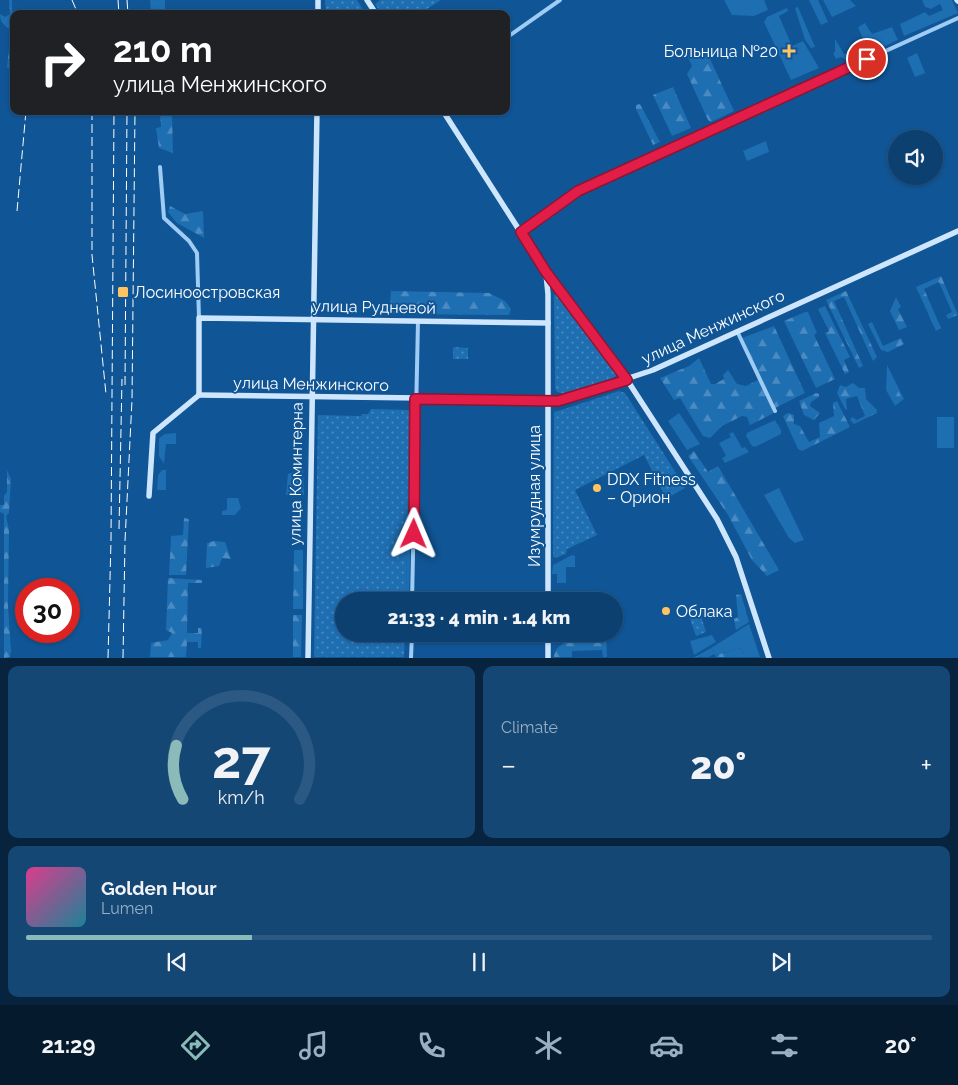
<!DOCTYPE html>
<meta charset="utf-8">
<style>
:root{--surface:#0c4070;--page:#154775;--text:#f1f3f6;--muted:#9aafc3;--line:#2c5983;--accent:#8bbbb9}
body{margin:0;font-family:Raleway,sans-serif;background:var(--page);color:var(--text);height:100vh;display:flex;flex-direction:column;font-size:19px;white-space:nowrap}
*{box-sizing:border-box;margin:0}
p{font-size:16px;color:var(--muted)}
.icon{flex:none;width:28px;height:28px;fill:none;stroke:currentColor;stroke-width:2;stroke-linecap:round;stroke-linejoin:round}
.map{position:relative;height:658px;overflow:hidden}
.panel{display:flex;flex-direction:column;gap:8px;padding:8px;background:#07233e;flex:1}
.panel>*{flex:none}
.banner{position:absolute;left:10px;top:10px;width:500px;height:105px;border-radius:10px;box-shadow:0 1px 4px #0004,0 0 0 1px var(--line);background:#202124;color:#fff;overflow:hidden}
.fabs{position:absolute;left:888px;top:130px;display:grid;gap:10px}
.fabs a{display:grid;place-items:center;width:55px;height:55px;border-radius:50%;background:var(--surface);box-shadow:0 1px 4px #0004,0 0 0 1px var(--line);font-size:25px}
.speed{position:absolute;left:15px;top:578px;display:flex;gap:10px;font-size:25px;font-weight:700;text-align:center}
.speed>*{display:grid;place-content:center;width:65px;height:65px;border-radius:50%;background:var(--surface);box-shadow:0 1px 4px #0004,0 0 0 1px var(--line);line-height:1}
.speed .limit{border:8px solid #d22;background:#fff;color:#111}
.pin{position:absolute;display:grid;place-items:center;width:42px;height:42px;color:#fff;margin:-21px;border:2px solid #fff;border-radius:50%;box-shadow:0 1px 5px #0007}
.me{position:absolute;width:55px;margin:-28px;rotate:1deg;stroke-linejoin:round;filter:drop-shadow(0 0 4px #0008)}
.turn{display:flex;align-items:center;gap:18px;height:105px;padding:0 20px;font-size:22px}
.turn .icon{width:65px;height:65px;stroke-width:2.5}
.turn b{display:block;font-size:35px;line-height:42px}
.big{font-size:38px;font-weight:800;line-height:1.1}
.panel .tile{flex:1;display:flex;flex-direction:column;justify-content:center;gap:8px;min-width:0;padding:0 18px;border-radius:10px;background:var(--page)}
.panel .dial{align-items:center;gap:0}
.dial svg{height:130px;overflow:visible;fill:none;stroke:var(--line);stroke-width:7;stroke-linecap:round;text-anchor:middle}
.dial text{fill:var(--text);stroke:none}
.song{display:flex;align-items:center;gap:15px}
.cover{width:60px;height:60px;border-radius:8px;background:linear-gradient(135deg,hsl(330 70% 55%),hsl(190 70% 35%))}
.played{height:5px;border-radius:2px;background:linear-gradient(90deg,var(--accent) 25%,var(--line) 25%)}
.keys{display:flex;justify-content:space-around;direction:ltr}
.heat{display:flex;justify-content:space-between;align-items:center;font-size:28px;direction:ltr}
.panel .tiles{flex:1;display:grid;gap:8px;grid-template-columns:1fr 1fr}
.tile:last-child{grid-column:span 2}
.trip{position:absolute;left:335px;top:592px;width:288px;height:50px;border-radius:25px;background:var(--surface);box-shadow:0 1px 4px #0004,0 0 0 1px var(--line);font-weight:800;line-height:50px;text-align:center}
.tab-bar{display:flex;height:80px;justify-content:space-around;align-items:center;background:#051a2d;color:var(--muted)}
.tab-bar .icon{width:35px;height:35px}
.tab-bar .current{color:var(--accent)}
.tab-bar b{font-size:22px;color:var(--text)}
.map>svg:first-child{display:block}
.green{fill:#1e6eb2}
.forest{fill:url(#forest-firs)}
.park{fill:url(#park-dots)}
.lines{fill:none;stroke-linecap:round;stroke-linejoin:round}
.street{stroke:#9eccf4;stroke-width:4}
.secondary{stroke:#cee6fd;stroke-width:5.5}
.rail{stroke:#fff;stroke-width:1;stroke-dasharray:9 4;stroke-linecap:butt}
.route-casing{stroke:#92132f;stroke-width:12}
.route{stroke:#e11d48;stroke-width:9}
.poi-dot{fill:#ffc461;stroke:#105595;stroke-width:2}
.labels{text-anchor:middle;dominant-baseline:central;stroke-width:4;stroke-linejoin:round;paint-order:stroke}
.poi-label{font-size:16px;fill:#fff;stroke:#105595;text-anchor:start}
.street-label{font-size:16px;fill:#fff;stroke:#105595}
</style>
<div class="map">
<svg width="958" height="658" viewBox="0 0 958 658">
<defs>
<pattern id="forest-firs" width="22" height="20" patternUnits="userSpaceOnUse" patternTransform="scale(1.25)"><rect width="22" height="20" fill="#1e6eb2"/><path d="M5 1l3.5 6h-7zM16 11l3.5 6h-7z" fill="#4b8bc1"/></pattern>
<pattern id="park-dots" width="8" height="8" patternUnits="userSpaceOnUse" patternTransform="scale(1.25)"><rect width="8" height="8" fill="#1e6eb2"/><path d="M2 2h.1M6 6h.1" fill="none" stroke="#4b8bc1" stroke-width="1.8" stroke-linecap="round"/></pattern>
</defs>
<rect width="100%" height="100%" fill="#105595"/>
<g class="green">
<polygon points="724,0 764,0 768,10 754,16 732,15"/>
<polygon points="809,0 818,0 828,22 821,25"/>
<polygon points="823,0 850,0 856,6 832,17"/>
<polygon points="922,0 952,0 958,13 904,36 900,24 925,12 929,16 943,10 940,4 931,9 925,7"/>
<polygon points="798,7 815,47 811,48 805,40 795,8"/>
<polygon points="787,8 788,11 779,16 792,46 803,41 819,68 791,80 764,22 767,17"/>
<polygon points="865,23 872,34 892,27 898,40 850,62 841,57 836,59 833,53 835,52 835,39 844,54 851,54 866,46 858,27"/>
<polygon points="917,53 925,73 915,77 907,58"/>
<polygon points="766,141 769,152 747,161 743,151"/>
<polygon points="887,365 904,399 895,406 886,390"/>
<polygon points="413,409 409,601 406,601 409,410"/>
<polygon points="679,413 700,444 687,450 668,421"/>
<rect x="937" y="417" width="17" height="31"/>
<polygon points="775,420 781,430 781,434 755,447 752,446 746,436 747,433"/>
<polygon points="733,432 742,448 745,447 749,452 725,463 722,458 726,456 719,443 731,437 729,434"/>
<polygon points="176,433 176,444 166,444 164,464 159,456 159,438 165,434"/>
<polygon points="671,465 685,488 673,495 669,482"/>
<polygon points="162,470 166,470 166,490 157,490 158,475"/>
<polygon points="779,488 804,540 795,543 789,538 764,495"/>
<polygon points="227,498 238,498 241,508 235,515 222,515 222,511 227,510"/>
<polygon points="572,555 575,556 575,567 566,567 566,583 557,583 557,574 552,574 553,565"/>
<polygon points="749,624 760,657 745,657 741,648 716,655 711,648"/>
<polygon points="712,635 716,642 694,655 690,641"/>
</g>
<g class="forest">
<path d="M 9,0 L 12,0 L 14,73 L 7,67 L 11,30 C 4,25 0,23 0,14 L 5,17 L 10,14 Z"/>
<polygon points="150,0 165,0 165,14 151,14"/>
<polygon points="704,46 734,111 711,122 708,120 687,74 692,66 687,55 689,54 692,57 701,53 701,48"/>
<polygon points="673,87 691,128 672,136 653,95"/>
<polygon points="640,104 660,142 653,145 636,109 636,105"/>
<polygon points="160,111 185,111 172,113 173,153 159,148 156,128 161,127"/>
<polygon points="170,206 185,214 203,211 204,238 177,223 168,212"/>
<polygon points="941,276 958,315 948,319 946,315 952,312 939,282 924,289 941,328 936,331 916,287"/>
<polygon points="391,291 489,293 505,301 511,309 509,315 389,314"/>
<polygon points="846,291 877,357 873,361 844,297 834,301 863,366 859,368 826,300"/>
<polygon points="896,297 901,307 898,309 907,327 899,330 890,311"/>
<polygon points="825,306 850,357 844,360 849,372 845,374 825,333 829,331 818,309"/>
<polygon points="805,312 808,312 817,333 814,335 835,379 816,388 784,321"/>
<polygon points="872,322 883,346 901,338 904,344 888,352 881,350 868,324"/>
<polygon points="774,326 805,393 775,408 742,338"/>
<polygon points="699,358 711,384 715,384 724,379 723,375 728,370 737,384 746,386 758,380 774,413 750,425 747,417 742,416 722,426 710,438 703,436 680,398 674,400 660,378 689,366"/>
<polygon points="891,375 902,399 897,403 893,400 888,388 892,381 889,377"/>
<polygon points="853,383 859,388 865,388 866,399 877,410 877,413 854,424 850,420 852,417 857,420 865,416 857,396 846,399 847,410 845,409 837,393 840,385 846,387"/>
<polygon points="816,393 819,394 819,397 811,402 810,406 820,413 814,420 804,415 799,401"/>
<polygon points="837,401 850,427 802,451 798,449 783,416 788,413 794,415 794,424 800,426 809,442 820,437 819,423 834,416 833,403"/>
<polygon points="694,451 708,472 718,466 779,570 767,576 752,560 728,515 688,456"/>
<polygon points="303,469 304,495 286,495 288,474"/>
<polygon points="7,470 11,479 9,513 6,516 9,530 8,606 11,651 10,657 4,658 4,514 0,512 0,505 4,505 4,496 7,492"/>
<polygon points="184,518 189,519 186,575 169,575 171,536 183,535"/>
<polygon points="214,541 225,542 231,559 222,558 219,566 206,568 207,543"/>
<polygon points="294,550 303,550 303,609 293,609"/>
<polygon points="168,578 202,580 202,583 188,583 187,633 198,633 198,628 202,628 201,648 198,648 198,642 187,642 186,657 150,657 151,643 168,640 172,633 166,630"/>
<polygon points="741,594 749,622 736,630 734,619 738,617 736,595"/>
<polygon points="293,615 302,615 301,657 293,657"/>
<path d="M 586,634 L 606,634 L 607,657 L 603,657 L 602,650 L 572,651 L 572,657 L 554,657 C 554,643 575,639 586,634 Z"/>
<polygon points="711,648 716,655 741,648 745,657 716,657 714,654 709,657 695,657"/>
</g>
<g class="park">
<polygon points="325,0 357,0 366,14 326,14"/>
<polygon points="380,0 441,0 419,14 382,14 375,4"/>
<polygon points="556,292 616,371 616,376 611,379 564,394 557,392 555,389 554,296"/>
<polygon points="453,347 468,348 468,359 453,359"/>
<path d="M 619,391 L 625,393 L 671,465 L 669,482 L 673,495 L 666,498 L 644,455 L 575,490 L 597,535 L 567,549 L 566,554 L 555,558 L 553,556 L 554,412 C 574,406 597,398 619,391 Z"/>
<polygon points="371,409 409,410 406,601 344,601 344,634 405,634 404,657 314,657 318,415 361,416 362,414 368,414"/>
<polygon points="700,613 706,632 696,636 689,616"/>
</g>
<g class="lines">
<g class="street">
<polyline points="506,38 560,0"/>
<polyline points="160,167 164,218 189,241 197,253 199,318"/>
<polyline points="521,232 578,191 958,18"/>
<polyline points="737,331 775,411"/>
<polyline points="412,601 418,321"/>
<polyline points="411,658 412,634"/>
</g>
<g class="secondary">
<polyline points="367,0 376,14"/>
<polyline points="957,0 958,1"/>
<polyline points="318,14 318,0"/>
<polyline points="443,111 546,272 622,372 717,519 736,557 769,658"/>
<polyline points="546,274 548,294 548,601"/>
<polyline points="199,395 563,400 653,370 958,231"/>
<polyline points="199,395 199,318 548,323"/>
<polyline points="149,496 153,433 199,395"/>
<polyline points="308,658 317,111"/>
<polyline points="548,658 548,634"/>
</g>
<g class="rail">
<polyline points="72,0 78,14"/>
<polyline points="118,0 119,14"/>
<polyline points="127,0 128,14"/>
<polyline points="92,111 92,255 106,394"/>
<polyline points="17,211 26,111"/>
<polyline points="125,385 127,111"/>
<polyline points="119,529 122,379"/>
<polyline points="108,658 111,540 114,111"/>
<polyline points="123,658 125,541 132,400 135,111"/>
</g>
</g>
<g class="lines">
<defs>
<polyline id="route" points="414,534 415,399 558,401 627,380 546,272 521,232 578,191 867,59"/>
</defs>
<use href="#route" class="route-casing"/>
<use href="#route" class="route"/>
</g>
<g class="poi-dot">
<path d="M786.5 43.5h5v5h5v5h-5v5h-5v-5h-5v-5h5z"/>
<rect x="117" y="286" width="12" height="12" rx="2.5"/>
<circle cx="597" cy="488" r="5"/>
<circle cx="666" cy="611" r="5"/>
</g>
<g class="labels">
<g class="poi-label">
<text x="778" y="51" text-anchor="end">Больница №20</text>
<text x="134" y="292">Лосиноостровская</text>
<text x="607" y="479">DDX Fitness<tspan x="607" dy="18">– Орион</tspan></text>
<text x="676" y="611">Облака</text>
</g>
<g class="street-label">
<text transform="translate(374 307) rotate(1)">улица Рудневой</text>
<text transform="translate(713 327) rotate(-25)">улица Менжинского</text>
<text transform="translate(311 384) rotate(1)">улица Менжинского</text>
<text transform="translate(296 474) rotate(-89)">улица Коминтерна</text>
<text transform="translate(534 496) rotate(-90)">Изумрудная улица</text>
</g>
</g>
</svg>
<div class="fabs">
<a><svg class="icon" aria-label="sound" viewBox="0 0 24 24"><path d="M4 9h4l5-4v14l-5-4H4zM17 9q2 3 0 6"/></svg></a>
</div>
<div class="speed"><div class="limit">30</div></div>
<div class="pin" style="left:867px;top:59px;background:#d93025"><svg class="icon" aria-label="arrive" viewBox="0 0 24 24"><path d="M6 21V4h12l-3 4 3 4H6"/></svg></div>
<svg class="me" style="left:414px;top:534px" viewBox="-20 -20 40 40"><path d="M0-17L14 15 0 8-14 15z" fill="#e11d48" stroke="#fff" stroke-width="4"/></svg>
<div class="trip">21:33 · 4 min · 1.4 km</div>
<div class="banner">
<div class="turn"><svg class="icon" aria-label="right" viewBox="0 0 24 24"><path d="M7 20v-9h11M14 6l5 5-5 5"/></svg><div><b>210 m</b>улица Менжинского</div></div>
</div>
</div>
<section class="panel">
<div class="tiles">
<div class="tile dial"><svg viewBox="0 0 100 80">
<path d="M14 69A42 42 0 1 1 86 69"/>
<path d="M14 69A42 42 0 0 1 10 36" stroke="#8bbbb9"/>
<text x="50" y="56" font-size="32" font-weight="700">27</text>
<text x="50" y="72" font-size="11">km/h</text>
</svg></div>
<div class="tile"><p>Climate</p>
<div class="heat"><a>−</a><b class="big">20°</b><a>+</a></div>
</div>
<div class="tile">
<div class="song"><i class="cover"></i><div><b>Golden Hour</b><p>Lumen</p></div></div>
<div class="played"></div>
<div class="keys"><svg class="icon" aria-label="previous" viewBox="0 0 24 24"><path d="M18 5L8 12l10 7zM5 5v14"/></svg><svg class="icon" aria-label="pause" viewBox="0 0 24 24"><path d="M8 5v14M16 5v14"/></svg><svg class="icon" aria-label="next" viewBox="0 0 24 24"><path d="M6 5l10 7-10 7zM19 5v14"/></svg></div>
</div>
</div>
</section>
<nav class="tab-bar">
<b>21:29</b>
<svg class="icon current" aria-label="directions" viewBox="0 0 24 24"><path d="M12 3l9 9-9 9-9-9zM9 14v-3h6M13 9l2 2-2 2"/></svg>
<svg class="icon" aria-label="music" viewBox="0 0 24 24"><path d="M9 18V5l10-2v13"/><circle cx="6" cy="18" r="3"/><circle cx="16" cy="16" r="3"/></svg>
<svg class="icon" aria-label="phone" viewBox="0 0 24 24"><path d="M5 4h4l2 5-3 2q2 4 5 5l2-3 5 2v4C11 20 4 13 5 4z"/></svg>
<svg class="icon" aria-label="climate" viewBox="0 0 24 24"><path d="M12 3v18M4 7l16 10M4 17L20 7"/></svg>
<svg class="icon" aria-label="car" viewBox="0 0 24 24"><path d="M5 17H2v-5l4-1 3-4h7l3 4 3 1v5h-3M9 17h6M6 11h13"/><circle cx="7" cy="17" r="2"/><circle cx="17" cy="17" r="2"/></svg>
<svg class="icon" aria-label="filters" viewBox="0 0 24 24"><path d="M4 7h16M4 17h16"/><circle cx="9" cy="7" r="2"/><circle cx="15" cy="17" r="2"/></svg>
<b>20°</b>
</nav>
